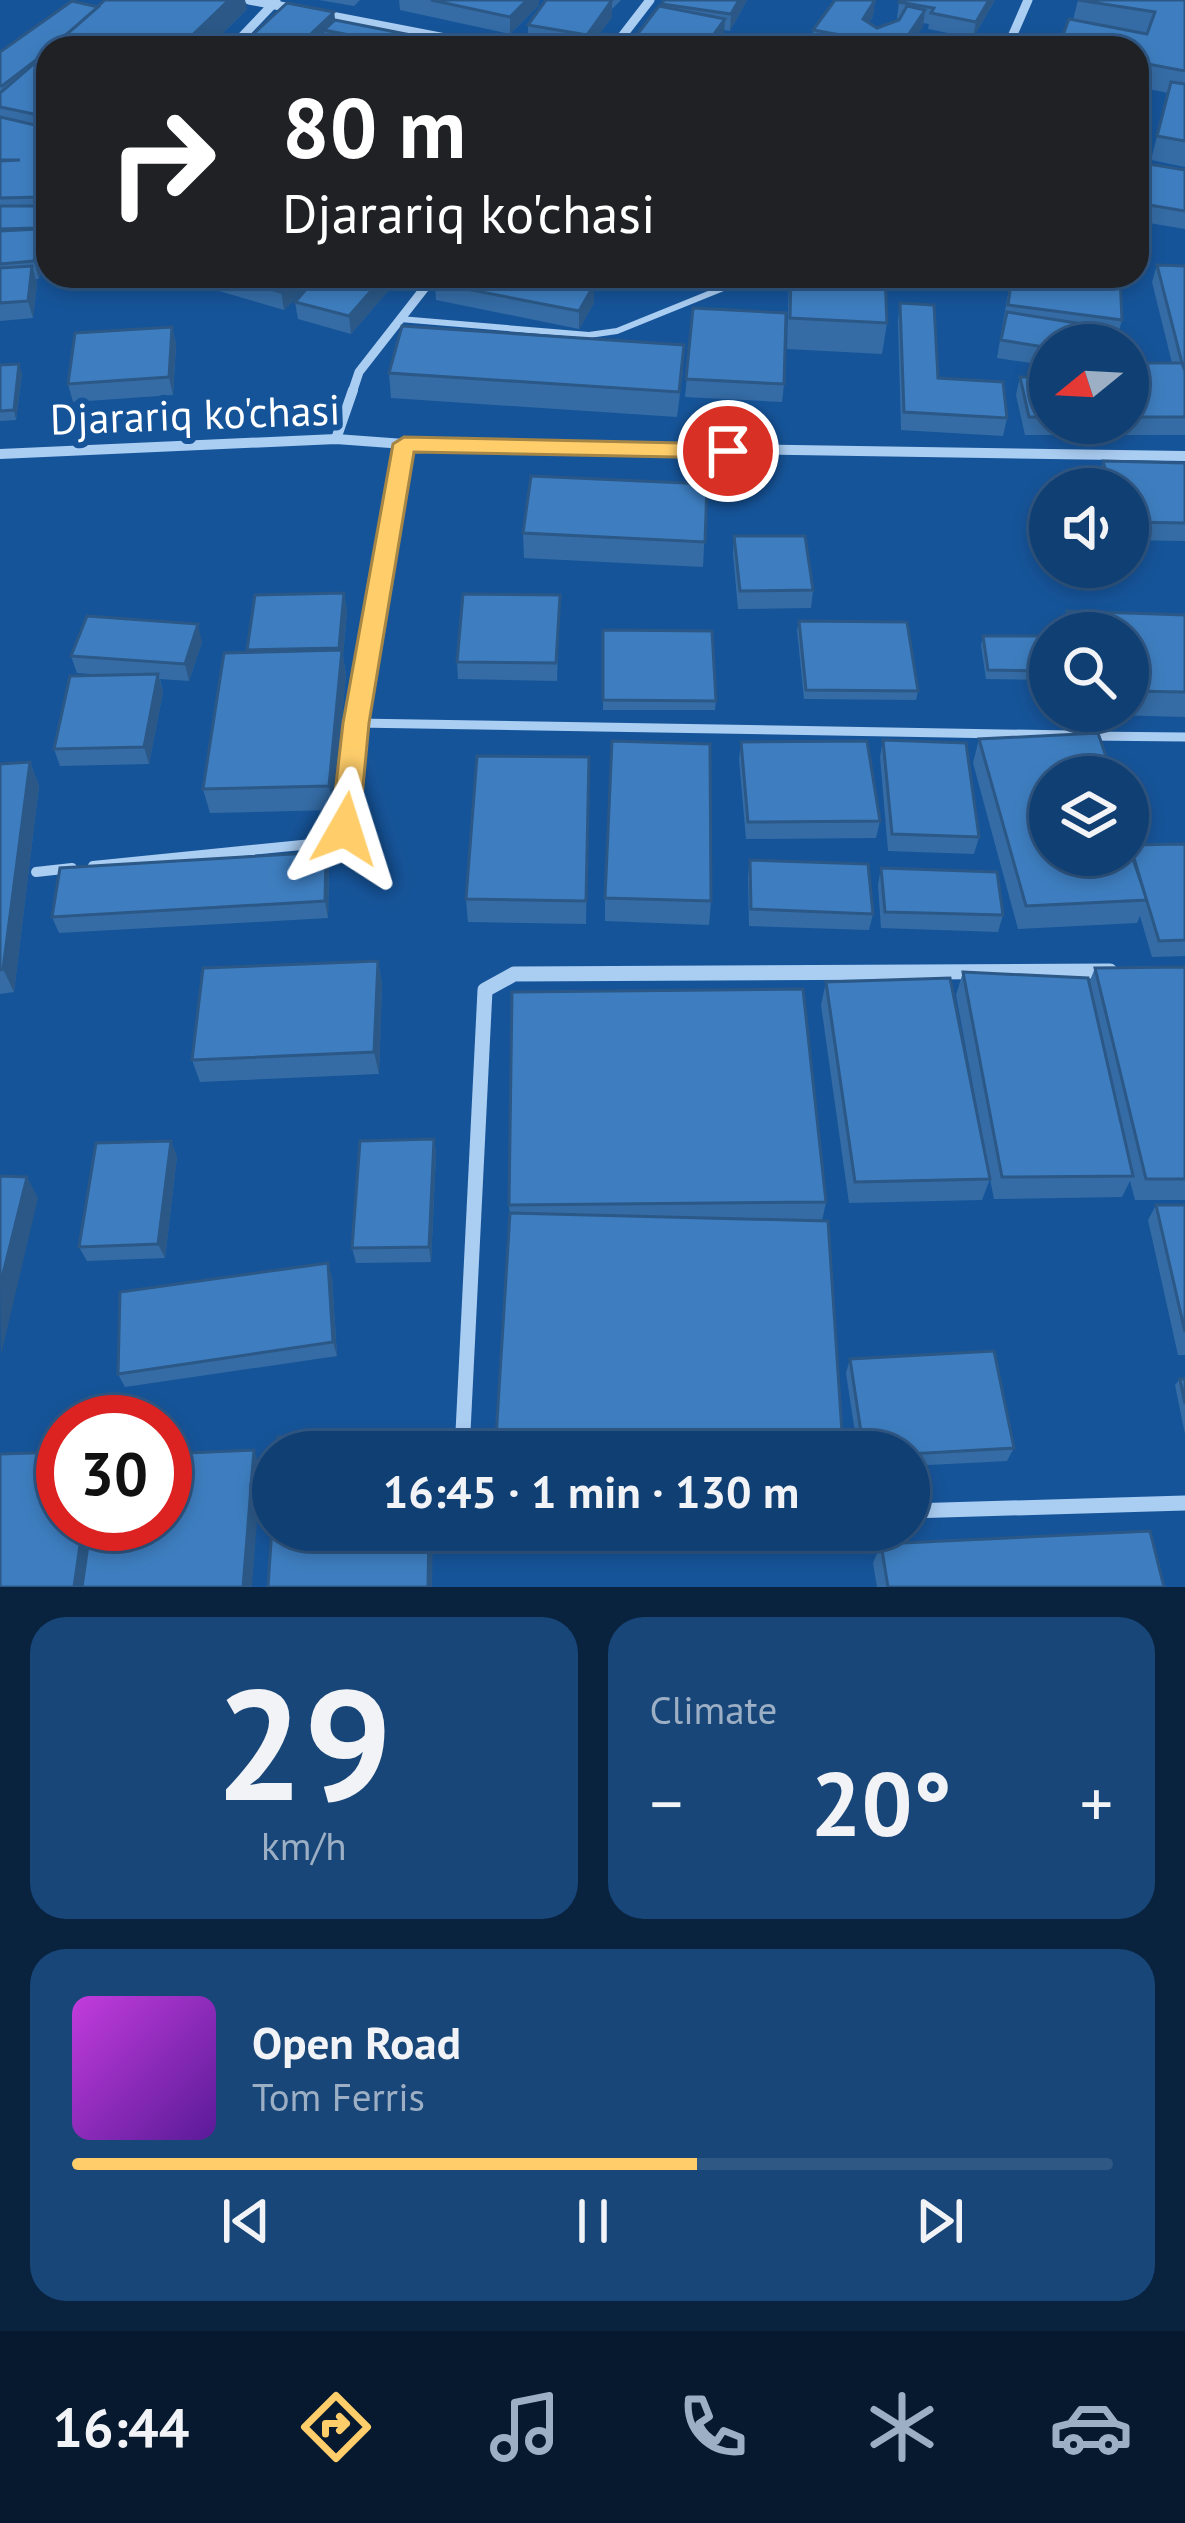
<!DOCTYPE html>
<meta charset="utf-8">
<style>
:root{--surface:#103f73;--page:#194678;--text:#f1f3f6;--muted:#9cafc4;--line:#305885;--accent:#ffce6b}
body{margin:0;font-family:"PT Sans",sans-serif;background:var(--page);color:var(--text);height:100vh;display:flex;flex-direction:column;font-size:45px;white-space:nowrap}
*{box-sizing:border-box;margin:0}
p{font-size:39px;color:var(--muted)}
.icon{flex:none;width:66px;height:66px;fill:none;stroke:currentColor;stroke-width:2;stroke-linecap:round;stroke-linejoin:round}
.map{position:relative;height:1587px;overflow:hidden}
.side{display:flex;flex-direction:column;gap:30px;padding:30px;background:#09233f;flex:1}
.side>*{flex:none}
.guide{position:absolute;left:36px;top:36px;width:1113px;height:252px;border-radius:36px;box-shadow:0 6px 18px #0003,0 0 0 3px var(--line);background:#202124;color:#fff;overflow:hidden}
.needle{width:78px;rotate:252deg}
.fabs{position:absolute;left:1029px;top:324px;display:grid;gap:24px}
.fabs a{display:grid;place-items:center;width:120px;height:120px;border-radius:50%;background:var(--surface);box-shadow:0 6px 18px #0003,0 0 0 3px var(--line);font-size:60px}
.speed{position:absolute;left:36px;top:1395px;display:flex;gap:24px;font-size:60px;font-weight:700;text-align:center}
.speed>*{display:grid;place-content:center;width:156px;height:156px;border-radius:50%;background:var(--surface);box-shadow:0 6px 18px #0003,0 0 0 3px var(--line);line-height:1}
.speed .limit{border:18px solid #d22;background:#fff;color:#111}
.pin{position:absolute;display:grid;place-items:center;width:102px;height:102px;color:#fff;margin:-51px;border:6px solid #fff;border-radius:50%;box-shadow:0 3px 12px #0007}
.me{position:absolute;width:132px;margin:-66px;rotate:6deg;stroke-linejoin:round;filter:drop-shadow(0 0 9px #0008)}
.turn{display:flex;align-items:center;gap:42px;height:252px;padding:0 48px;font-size:54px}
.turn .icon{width:156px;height:156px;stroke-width:2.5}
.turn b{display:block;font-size:84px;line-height:102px}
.big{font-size:90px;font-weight:600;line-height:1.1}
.side .card{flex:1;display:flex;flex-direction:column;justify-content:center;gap:18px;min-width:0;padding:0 42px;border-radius:36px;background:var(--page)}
.side .dial{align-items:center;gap:0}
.dial b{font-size:156px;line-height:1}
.song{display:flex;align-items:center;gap:36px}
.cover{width:144px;height:144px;border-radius:18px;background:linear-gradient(135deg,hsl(290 70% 55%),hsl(270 70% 35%))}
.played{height:12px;border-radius:6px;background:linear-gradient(90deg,var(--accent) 60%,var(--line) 60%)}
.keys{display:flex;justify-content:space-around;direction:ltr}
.heat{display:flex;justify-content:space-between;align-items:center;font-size:66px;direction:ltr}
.side .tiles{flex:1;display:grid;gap:30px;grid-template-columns:1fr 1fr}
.card:last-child{grid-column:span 2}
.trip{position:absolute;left:252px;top:1431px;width:678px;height:120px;border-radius:60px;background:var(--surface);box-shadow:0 6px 18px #0003,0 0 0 3px var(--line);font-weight:600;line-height:120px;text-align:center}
.dock{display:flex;height:192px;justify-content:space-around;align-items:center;background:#06192e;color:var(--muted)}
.dock .icon{width:84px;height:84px}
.dock .active{color:var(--accent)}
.dock b{font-size:54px;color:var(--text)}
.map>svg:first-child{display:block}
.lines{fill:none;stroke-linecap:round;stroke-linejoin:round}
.lane-far1{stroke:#aacdf2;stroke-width:6}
.lane{stroke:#aacdf2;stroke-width:9}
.street-far2{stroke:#aacdf2;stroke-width:9}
.street-far1{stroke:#aacdf2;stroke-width:10}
.street{stroke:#aacdf2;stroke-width:15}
.wall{fill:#356ca5}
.shaded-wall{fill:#2b5886}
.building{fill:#3e7ec0;stroke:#2b5886;stroke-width:3}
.route{fill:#ffce6b;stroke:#a68646;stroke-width:3}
.labels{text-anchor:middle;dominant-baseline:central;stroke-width:12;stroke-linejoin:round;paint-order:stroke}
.street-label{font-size:42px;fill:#fff;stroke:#165499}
</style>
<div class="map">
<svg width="1185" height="1587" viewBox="0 0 1185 1587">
<rect width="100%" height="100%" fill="#165499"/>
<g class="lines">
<polyline class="lane-far1" points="400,319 589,335 617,331 753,276"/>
<g class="lane">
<polyline points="356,723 1070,735"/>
<polyline points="1087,736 1185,737"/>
</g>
<g class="street-far2">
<polyline points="249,0 296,9"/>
<polyline points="321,14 497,48"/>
<polyline points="231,48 276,1"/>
<polyline points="613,48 650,0"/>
<polyline points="1007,48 1028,0"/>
<polyline points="1137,169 1185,179"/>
<polyline points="352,393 359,372 434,276"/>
</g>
<g class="street-far1">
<polyline points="336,439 353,390"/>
<polyline points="0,454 336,439 404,444 1185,456"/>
<polyline points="93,866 322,843 345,828 356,723 404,444"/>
<polyline points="36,872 72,868"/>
</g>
<g class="street">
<polyline points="462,1452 485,990 514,974 1110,971"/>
<polyline points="909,1511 1185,1503"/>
</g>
</g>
<g class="wall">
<polygon points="319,0 360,0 354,6"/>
<polygon points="399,0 539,0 539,5 510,34 400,10"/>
<polygon points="546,0 621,0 612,9 612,17 589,48 566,48 528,42 528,25"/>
<polygon points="747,0 730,31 724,30 724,35 715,48 633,48 633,40 662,7 662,4"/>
<polygon points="834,0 875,0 873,16 869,23 877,28 899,19 897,18 899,2 995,0 973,38 928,29 929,24 923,23 908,48 812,47 813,30"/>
<polygon points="1078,0 1185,0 1185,167 1151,160 1168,93 1139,87 1137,93 1137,48 1073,20"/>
<polygon points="98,7 247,9 208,48 48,48 48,206 43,227 48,221 48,253 42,230 41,235 44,246 39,279 36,279 37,284 33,318 0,321 0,52"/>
<polygon points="334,12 335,20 437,48 374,48 325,38 315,48"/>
<polygon points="1185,170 1185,229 1137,221 1137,187"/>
<polygon points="1157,265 1185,266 1185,435 1025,435 1016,395 1020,377 1050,377 1050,423 1128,423 1128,363 1172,363 1152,282"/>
<polygon points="156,276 317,276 284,310 205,287 204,280 199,285"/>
<polygon points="401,276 351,334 298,319 295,302"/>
<polygon points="558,276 693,276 688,290"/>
<polygon points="789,276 885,276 887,323 882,354 787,349"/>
<polygon points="1011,276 1120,276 1122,320 1115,345 1087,341 1050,345 1050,366 997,358"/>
<polygon points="435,283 594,303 579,329 436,300"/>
<polygon points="900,303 938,378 1007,418 1003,436 901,430 898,321"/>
<polygon points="693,308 784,384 782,402 685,397"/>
<polygon points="172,327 176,345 173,395 73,402 68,384"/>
<polygon points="0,365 22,373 16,420 0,421"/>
<polygon points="683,370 677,417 391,398 389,373"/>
<polygon points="1103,461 1185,463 1185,541 1128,540 1128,489 1101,489 1098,479"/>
<polygon points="707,484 703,567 524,558 523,533"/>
<polygon points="734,536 813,590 811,608 738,609 733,554"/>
<polygon points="344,593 347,611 343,656 346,675 333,810 210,813 203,789 247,650"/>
<polygon points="560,595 557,681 458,679 457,662"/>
<polygon points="1067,611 1185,615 1185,717 1074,714 1074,711 1128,711 1128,633 1060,633"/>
<polygon points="799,621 918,691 916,700 804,699 797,630"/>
<polygon points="603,630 716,701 715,710 603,710"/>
<polygon points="983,636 1050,636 1050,680 986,679 981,645"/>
<polygon points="202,642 189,681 160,679 163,692 149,764 60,766 54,749 105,675 77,673 71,656"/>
<polygon points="979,739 1050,777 1050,831 1045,831 1054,860 1126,857 1130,845 1185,844 1185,956 1152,957 1140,916 1137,923 1018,929 973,763"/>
<polygon points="883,740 979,837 974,854 888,851 880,757"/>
<polygon points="741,742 880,821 876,838 746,839 739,759"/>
<polygon points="589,757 586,924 468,922 466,899"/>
<polygon points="30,762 39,786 14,992 0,994 0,764"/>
<polygon points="750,860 873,914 869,930 749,926 748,877"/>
<polygon points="881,868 1003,915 998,932 881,928 878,885"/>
<polygon points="329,869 328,918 59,933 52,917"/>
<polygon points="605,898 711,901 709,925 605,921"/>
<polygon points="378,961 382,984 379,1074 200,1082 192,1060"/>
<polygon points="1185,967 1185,1200 1135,1200 1130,1181 1122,1197 994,1199 990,1179 982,1200 849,1203 821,1005 826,982 988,1167 956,995 963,972 1089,983 1095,968"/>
<polygon points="434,1139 436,1154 431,1262 356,1263 352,1248"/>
<polygon points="177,1156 165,1258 87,1261 79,1247"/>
<polygon points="826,1202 822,1221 843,1448 842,1452 498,1452 496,1438 510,1218 509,1205"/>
<polygon points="1156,1205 1185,1205 1185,1355 1178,1355 1148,1220"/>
<polygon points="332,1277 337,1356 125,1387 118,1374"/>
<polygon points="850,1359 1014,1448 1007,1461 909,1466 909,1452 858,1452 846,1373"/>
<polygon points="1180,1379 1185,1379 1185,1434 1175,1385"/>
<polygon points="881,1544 1164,1587 877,1587 873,1563"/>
</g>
<g class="shaded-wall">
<polygon points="229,0 245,0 247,9 208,48 179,48"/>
<polygon points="527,0 539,0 539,5 510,34 510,17"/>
<polygon points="612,0 612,17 589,48 587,48 587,35"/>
<polygon points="739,0 747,0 730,31 731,14"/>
<polygon points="875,0 873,16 861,36 863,19"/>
<polygon points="989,0 995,0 973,38 976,22"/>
<polygon points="925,10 923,27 908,48 900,48"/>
<polygon points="334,12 336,28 324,30 325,38 315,48 296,48"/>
<polygon points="725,19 724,35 715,48 704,48"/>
<polygon points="48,171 48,206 41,235 44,246 39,279 34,261 37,228 43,206 41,197"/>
<polygon points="32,266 37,284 33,318 28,301"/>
<polygon points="297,276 317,276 284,310 281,292"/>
<polygon points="384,276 401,276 351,334 349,316"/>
<polygon points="594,285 594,303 579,329 579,311"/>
<polygon points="172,327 176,345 173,395 169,377"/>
<polygon points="19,364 22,373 16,420 14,410"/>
<polygon points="344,593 347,611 343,656 346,675 333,810 329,786 341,660 339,648"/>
<polygon points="198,624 202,642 189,681 185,664"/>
<polygon points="158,674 163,692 149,764 144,747"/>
<polygon points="30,762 39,786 14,992 3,969"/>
<polygon points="326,852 329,869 328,918 325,901"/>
<polygon points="378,961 382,984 379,1074 374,1052"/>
<polygon points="434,1139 436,1154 431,1262 429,1247"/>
<polygon points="171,1141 177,1156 165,1258 158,1244"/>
<polygon points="27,1177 38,1198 1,1355 0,1286"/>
<polygon points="328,1263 332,1277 337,1356 333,1342"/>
<polygon points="254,1450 261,1468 252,1587 243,1587"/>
<polygon points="83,1524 97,1524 88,1587 74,1587"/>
<polygon points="429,1530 433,1530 432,1587 428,1587"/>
</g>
<g class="building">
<polygon points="105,0 229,0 179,48 101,48 60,40"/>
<polygon points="431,0 527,0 510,17"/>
<polygon points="546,0 612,0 587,35 528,25"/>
<polygon points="664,0 739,0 731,14 662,4"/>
<polygon points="835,0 875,0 863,19 877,28 899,20 907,6 925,10 901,46 813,30"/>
<polygon points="900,0 989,0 976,22 931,13 934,8 899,2"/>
<polygon points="1078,0 1185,0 1185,71 1137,62 1137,48 1058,48 1069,19 1147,34 1155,12"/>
<polygon points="72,1 98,7 60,40 62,41 52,48 48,48 48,51 2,86 0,85 0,52"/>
<polygon points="287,3 334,12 296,48 238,48"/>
<polygon points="659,6 725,19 704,48 673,48 633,40"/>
<polygon points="335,20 436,40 429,48 415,48 324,30"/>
<polygon points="733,36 803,48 725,48"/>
<polygon points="44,55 48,56 48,117 0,107 0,93"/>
<polygon points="1171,82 1185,84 1185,141 1157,136"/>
<polygon points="0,117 48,128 48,171 41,197 0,198 0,161 20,160 0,160"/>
<polygon points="1143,163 1185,170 1185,211 1137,203 1137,191"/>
<polygon points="0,206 43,206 37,228 0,229"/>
<polygon points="39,229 34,261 0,264 0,231"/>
<polygon points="1157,265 1185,266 1185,363 1182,363 1185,371 1185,417 1128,417 1128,363 1182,363"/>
<polygon points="32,266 28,301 0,303 0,268"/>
<polygon points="224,276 297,276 281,292"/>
<polygon points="318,276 384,276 349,316 295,302"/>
<polygon points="439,276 545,276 594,285 579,311 435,283"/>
<polygon points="791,276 885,276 887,323 790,318"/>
<polygon points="1012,276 1120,276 1122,320 1008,305"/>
<polygon points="900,303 934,305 938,378 1003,382 1007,418 904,412"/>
<polygon points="693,308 786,313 784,384 686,379"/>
<polygon points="1007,312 1089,325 1087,345 1050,345 1050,348 1001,340"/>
<polygon points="402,326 684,345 679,392 389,373"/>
<polygon points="172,327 169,377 68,384 75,333"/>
<polygon points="19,364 14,410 0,411 0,365"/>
<polygon points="1020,377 1050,377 1050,417 1029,417"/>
<polygon points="1103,461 1185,463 1185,523 1128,522 1128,489 1110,489"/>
<polygon points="531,476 707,484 705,542 523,533"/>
<polygon points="734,536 805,536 813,590 740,591"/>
<polygon points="344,593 339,648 247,650 255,595"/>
<polygon points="463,594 560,595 556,663 457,662"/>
<polygon points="1067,611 1185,615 1185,692 1128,691 1128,633 1071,633"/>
<polygon points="87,616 198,624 185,664 71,656"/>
<polygon points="799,621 907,622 918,691 806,690"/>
<polygon points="603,630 712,631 716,701 603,700"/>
<polygon points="983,636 1050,636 1050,671 988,670"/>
<polygon points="342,650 329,786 203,789 224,653"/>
<polygon points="158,674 144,747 54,749 70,676"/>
<polygon points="1098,733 1113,777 1050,777 1050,807 1038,808 1050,847 1050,855 1052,855 1054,860 1132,856 1147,900 1026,906 979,739"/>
<polygon points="883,740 966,743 979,837 892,834"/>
<polygon points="612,741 710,744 711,901 605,898"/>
<polygon points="867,741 880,821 748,822 741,742"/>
<polygon points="477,756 589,757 586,901 466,899"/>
<polygon points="30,762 3,969 0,970 0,764"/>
<polygon points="1185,844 1185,940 1159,941 1130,845"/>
<polygon points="326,852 325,901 52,917 60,868"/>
<polygon points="750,860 868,864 873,914 751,909"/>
<polygon points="881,868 997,872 1003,915 885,912"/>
<polygon points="378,961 374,1052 192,1060 203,968"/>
<polygon points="1185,967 1185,1179 1146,1179 1095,968"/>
<polygon points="963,972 1088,978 1133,1176 1002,1177"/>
<polygon points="950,978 990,1179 855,1182 826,982"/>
<polygon points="803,989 826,1202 509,1205 512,992"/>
<polygon points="434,1139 429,1247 352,1248 360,1141"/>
<polygon points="171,1141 158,1244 79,1247 96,1143"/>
<polygon points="0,1176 27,1177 0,1286"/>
<polygon points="1156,1205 1185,1205 1185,1332"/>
<polygon points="510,1213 828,1221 843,1448 496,1438"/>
<polygon points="328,1263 333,1342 118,1374 120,1292"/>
<polygon points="994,1351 1014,1448 909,1454 909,1452 864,1452 850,1359"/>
<polygon points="1180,1379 1185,1379 1185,1404"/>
<polygon points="430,1430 430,1452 277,1452 278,1437"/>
<polygon points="254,1450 243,1587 82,1587 91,1524 165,1524 165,1454"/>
<polygon points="63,1452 63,1524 83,1524 74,1587 0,1587 0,1454"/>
<polygon points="273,1513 273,1530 429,1530 428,1587 268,1587"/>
<polygon points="1150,1531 1164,1587 888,1587 881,1544"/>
</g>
<polygon class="route" points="404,437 728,444 739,451 728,458 414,452 369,723 359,829 345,839 331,829 343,723 393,444"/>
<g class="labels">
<g class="street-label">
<text transform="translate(195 414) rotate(-2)">Djarariq ko'chasi</text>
</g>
</g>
</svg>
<div class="fabs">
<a><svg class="needle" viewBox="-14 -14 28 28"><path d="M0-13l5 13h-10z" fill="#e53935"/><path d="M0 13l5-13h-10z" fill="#9cafc4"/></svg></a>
<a><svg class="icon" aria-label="sound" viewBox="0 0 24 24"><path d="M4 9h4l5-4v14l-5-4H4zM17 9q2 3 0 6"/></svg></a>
<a><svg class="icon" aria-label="search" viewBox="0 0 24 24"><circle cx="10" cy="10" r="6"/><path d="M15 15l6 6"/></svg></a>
<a><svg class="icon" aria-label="layers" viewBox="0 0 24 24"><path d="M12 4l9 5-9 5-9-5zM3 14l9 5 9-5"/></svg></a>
</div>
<div class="speed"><div class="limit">30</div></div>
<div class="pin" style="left:728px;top:451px;background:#d93025"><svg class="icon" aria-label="arrive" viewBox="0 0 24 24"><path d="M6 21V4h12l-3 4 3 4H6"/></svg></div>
<svg class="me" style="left:345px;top:829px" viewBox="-20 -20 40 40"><path d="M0-17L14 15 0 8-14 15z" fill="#ffce6b" stroke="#fff" stroke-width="4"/></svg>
<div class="trip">16:45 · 1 min · 130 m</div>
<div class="guide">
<div class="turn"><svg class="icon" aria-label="right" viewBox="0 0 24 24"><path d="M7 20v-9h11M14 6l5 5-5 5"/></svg><div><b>80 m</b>Djarariq ko'chasi</div></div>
</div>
</div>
<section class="side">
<div class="tiles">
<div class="card dial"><b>29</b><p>km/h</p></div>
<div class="card"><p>Climate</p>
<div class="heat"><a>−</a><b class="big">20°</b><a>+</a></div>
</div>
<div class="card">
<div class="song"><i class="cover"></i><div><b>Open Road</b><p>Tom Ferris</p></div></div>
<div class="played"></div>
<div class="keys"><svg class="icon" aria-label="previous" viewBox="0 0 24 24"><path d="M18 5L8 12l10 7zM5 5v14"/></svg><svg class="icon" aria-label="pause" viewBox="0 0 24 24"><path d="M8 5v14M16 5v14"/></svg><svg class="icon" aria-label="next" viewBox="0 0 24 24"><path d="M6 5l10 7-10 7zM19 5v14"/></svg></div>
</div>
</div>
</section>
<nav class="dock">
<b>16:44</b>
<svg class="icon active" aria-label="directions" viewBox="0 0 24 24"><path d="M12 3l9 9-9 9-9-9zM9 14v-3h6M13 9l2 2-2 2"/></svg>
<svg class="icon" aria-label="music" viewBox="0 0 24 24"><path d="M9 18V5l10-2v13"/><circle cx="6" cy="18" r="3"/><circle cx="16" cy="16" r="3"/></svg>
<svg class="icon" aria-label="phone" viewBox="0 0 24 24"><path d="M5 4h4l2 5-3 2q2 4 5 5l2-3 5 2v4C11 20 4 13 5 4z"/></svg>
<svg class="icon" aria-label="climate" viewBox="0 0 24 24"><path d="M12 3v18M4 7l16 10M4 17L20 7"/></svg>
<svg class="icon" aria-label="car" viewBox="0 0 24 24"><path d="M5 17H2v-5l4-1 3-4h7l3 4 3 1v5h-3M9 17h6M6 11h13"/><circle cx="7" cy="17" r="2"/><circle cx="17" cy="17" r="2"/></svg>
</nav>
